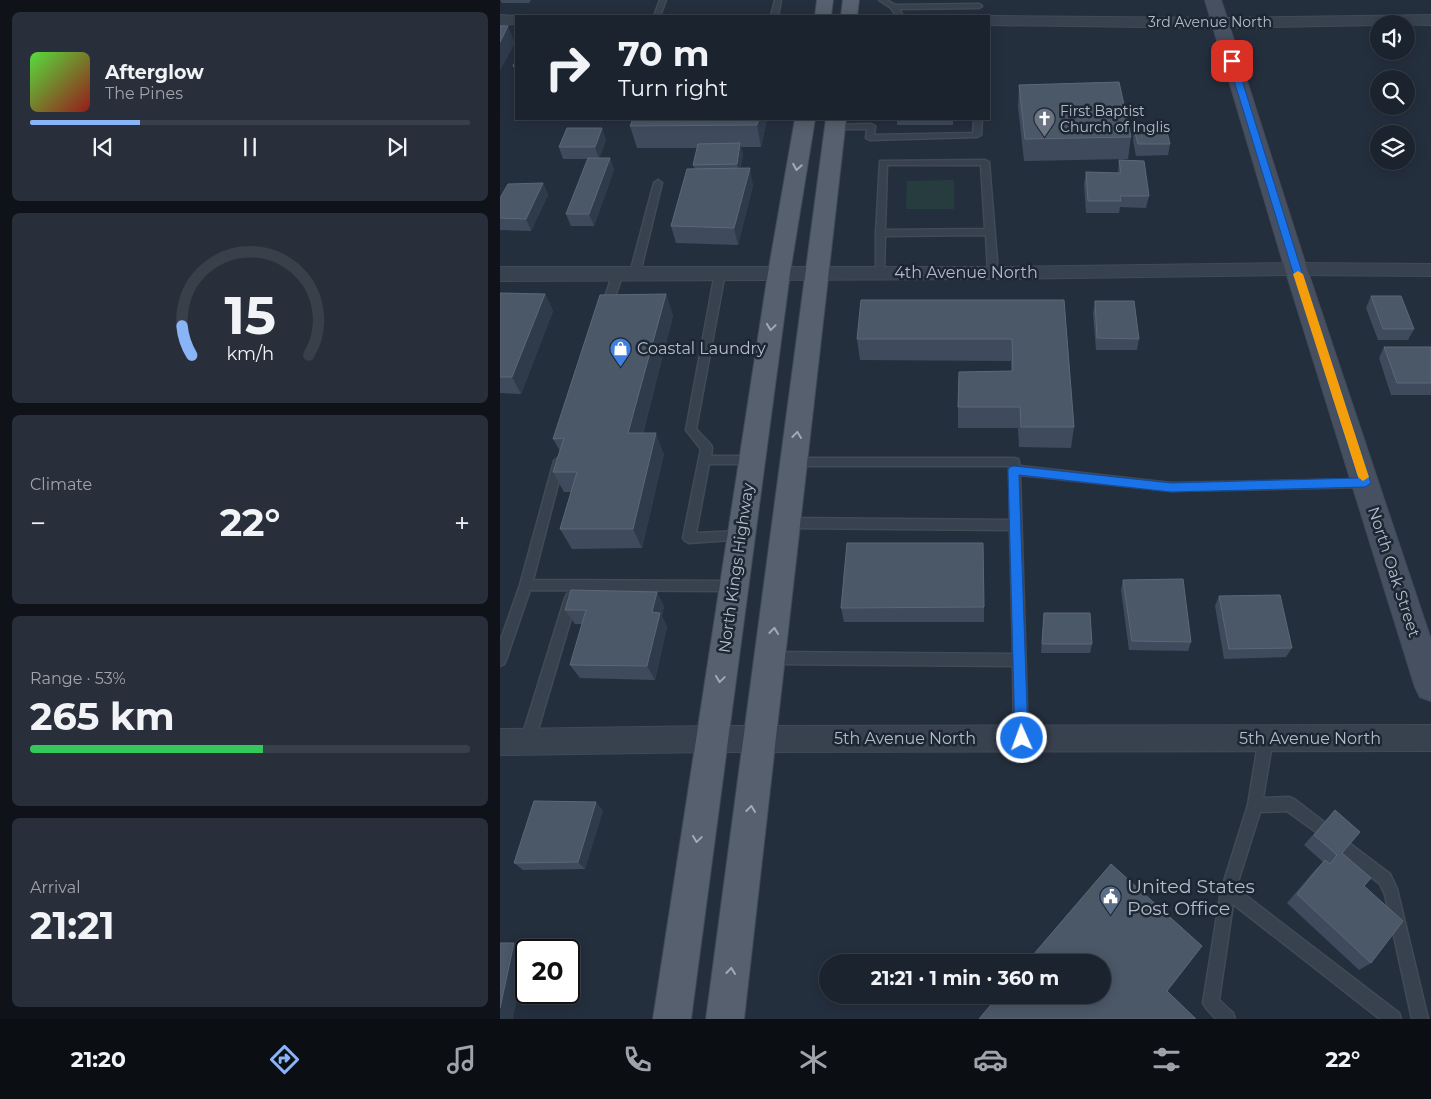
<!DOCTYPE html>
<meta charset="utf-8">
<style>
:root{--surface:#1b232e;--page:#282f3a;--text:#f1f3f6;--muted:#a0a4aa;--line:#39404a;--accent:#8ab4f8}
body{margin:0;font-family:Montserrat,sans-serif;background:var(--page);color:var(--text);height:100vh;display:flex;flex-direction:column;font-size:19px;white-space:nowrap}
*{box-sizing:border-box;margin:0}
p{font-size:16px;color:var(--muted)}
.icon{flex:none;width:28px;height:28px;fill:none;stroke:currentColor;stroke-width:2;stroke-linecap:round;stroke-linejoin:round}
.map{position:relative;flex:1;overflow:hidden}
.details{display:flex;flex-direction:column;gap:12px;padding:12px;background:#0f1319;width:500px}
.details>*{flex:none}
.guide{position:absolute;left:15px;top:15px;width:475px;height:105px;border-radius:0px;box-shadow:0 2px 12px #0003,0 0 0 1px var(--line);background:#1b232e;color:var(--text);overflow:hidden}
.buttons{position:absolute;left:870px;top:15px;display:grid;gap:10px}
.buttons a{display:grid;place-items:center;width:45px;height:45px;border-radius:50%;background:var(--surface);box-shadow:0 2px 12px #0003,0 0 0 1px var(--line);font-size:25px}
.speed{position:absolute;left:15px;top:939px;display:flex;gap:10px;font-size:25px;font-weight:700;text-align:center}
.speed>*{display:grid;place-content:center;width:65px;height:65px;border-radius:50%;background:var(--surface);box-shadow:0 2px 12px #0003,0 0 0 1px var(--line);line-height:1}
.speed .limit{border:2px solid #111;border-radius:8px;background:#fff;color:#111}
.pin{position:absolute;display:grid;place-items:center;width:42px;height:42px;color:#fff;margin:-21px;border-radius:10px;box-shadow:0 2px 8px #0006}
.me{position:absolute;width:55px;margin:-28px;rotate:358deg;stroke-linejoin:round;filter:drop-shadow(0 0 4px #0008)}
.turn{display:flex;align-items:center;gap:18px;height:105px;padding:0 20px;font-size:22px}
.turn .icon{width:65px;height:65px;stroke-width:2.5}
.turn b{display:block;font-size:35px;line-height:42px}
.big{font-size:38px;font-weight:700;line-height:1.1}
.details .tile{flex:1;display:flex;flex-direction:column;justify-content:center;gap:8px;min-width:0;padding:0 18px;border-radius:8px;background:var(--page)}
.details .dial{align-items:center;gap:0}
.dial svg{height:130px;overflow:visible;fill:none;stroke:var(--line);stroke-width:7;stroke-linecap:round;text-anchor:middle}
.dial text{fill:var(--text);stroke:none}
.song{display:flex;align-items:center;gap:15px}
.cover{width:60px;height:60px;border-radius:8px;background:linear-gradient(135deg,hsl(110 70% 55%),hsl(0 70% 35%))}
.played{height:5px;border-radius:2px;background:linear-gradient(90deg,var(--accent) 25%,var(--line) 25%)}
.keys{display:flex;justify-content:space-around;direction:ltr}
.heat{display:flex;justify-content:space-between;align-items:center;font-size:28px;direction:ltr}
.charge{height:8px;border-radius:4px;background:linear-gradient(90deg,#34c759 53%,var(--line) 0)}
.trip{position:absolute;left:319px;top:954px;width:292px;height:50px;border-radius:25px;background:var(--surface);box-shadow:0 2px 12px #0003,0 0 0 1px var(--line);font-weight:700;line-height:50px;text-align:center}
.dock{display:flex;height:80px;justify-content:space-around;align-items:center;background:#0b0e12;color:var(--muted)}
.dock .icon{width:35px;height:35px}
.dock .current{color:var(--accent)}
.dock b{font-size:22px;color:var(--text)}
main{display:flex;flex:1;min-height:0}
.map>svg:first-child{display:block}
.green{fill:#263c3f}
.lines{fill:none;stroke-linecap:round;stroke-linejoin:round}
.lane-casing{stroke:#414a57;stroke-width:3}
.street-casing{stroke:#414a57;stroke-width:2}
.secondary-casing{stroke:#414a57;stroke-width:2}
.primary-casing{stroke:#414a57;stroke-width:2}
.lane{fill:#38414e;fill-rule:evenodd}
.street{fill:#38414e;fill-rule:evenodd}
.secondary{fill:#465061;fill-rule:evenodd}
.primary{fill:#56606e;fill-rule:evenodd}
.wall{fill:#3f4b5c}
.shaded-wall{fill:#2f3b4b}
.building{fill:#4b5868;stroke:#5c6777}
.oneway{stroke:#a1aab7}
.route{fill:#1a73e8;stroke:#114b97}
.slow{fill:#f59e0b}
.labels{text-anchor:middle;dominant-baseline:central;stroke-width:5;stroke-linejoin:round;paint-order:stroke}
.far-street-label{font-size:14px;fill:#b4bcc9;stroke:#1d2633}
.far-poi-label{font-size:14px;fill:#b4bcc9;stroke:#1d2633;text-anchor:start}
.street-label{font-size:16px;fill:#b4bcc9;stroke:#1d2633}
.poi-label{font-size:16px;fill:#b4bcc9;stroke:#1d2633;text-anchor:start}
.near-poi-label{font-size:19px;fill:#b4bcc9;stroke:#1d2633;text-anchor:start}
</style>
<main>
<section class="details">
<div class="tile">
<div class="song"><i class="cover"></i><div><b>Afterglow</b><p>The Pines</p></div></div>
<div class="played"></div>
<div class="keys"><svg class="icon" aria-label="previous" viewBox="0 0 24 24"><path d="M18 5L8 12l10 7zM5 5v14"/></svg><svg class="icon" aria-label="pause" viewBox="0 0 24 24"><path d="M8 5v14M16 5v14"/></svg><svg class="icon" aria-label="next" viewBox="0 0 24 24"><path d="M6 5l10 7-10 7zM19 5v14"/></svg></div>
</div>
<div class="tile dial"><svg viewBox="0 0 100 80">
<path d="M14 69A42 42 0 1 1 86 69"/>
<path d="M14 69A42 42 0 0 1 8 51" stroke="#8ab4f8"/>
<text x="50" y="56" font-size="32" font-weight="700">15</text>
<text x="50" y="72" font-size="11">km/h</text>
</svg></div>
<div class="tile"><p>Climate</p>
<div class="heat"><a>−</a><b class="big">22°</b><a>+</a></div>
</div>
<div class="tile"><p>Range · 53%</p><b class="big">265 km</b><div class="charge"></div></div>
<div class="tile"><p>Arrival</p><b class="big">21:21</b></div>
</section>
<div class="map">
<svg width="931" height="1019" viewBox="0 0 931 1019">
<rect width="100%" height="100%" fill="#242f3e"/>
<polygon class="green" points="454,180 454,209 406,209 407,181"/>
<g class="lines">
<defs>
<g id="lane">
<polygon points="160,0 166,0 160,16 154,16"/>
<polygon points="275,0 281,0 278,16 271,16"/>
<polygon points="379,0 387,0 395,5 479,4 482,6 479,8 399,9 403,16 396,16 391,8"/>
<polygon points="474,119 482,119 481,135 477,137 370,140 366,138 367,129 335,129 331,127 335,125 371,124 375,126 374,135 473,133"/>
<path d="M 485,160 L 489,162 L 498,273 L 496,275 L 490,275 L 488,273 L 486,235 L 385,236 L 384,272 L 379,275 L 376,274 L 376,233 L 380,161 ZM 387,165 L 481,165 L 485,229 L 385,230 Z"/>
<polygon points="158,180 162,183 140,273 135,276 130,273 154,183"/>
<polygon points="118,270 123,273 111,309 109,311 103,311 101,309 113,273"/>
<polygon points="220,270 225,273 196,429 211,445 212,448 211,456 252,456 257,460 252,464 209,464 196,533 241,531 245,533 247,536 245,539 189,543 185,541 183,538 201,449 186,430 215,273"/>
<polygon points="59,457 64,461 33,580 233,581 237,582 239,586 237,590 233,591 30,590 6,660 4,664 0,666 0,642 20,585 54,461"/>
<polygon points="293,458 514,458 518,459 520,466 671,483 865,479 869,480 871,483 869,486 865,487 671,491 520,475 528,738 526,742 521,744 516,742 514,738 513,666 271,664 267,662 265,658 267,654 271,652 513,654 510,530 286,528 282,526 280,523 282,520 286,518 510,520 509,466 293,466 288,462"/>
<polygon points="71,593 75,594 77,598 34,743 32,747 27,749 22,747 20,743 65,598 67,594"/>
<polygon points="766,732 771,734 773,738 763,798 789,797 794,799 824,822 826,827 824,832 819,834 787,811 760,812 736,888 899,1013 901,1019 880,1019 733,904 719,1000 733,1013 735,1019 716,1019 706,1008 703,1003 721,891 748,805 759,738 761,734"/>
<polygon points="845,840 890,874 897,889 928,1019 912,1019 885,895 880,884 840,852 838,847 840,842"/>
</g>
<g id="street">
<polygon points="0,15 19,16 16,16 16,24 0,25"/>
<polygon points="931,15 931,25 879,24 879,25 721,28 489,25 489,16 721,18"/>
<polygon points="796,263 931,264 931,276 796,275 493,279 0,281 0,267 493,267"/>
<polygon points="931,725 931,751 212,752 0,755 0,729 212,726"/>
</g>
<polygon id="secondary" points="705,0 721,0 807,269 931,640 931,701 920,697 915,687 785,269"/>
<g id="primary">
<polygon points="317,0 333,0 331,16 315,16"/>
<polygon points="343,0 359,0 357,16 341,16"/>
<polygon points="295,119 315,119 290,273 191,1019 153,1019 268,273"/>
<polygon points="326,119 346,119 244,1019 206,1019"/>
</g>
</defs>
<use href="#lane" class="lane-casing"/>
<use href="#street" class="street-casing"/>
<use href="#secondary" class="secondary-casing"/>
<use href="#primary" class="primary-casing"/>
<use href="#lane" class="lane"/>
<use href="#street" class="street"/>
<use href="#secondary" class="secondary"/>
<use href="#primary" class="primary"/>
</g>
<g class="wall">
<polygon points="0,0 31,0 29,3 2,3"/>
<polygon points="16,60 16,74 13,66"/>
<polygon points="519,85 631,137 628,159 524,161 518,106"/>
<polygon points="267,119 261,147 241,147 243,155 240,168 253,185 238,245 176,243 171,226 195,169 193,165 197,148 137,148 130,126"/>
<rect x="397" y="119" width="56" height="6"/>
<polygon points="634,129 670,144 668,155 636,156 633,141"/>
<polygon points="106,140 99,158 110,158 114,170 94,226 71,226 66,214 88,159 63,159 59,147"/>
<polygon points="619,160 649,196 646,208 620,207 619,213 586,213 584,184 586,172 618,173"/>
<polygon points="43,183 48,195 31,231 0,230 0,198"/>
<polygon points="0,293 45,294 53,311 21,394 0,393"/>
<polygon points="166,294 173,316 143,433 164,454 142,548 72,549 60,529 71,492 64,492 53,472 60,451 53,439"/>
<polygon points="871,296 914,329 908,340 878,340 866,308"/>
<polygon points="564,300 574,427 571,448 519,447 518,428 458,428 458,407 511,371 511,361 360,360 357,339"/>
<polygon points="595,301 639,339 637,350 596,350 593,313"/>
<polygon points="884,347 931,347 931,395 891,395 879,358"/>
<polygon points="623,580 691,642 688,651 629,650 621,590"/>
<polygon points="719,596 792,648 786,657 724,659 715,606"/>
<polygon points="164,606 162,616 167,627 155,680 80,678 70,665 82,624 75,624 65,610"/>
<polygon points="484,607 484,622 344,622 341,608"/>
<polygon points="544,613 592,644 590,653 541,653"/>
<polygon points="103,810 85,869 23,870 14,863"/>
<polygon points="835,810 842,853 864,886 871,963 859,970 787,903 815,870 823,862 804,845"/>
</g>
<g class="shaded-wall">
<polygon points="8,26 15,43 0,71 0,42"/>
<polygon points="259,119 267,119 261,147 257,125"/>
<polygon points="102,128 106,140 99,159 95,147"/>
<polygon points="240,143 243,155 239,176 237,164"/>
<polygon points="110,158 114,170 94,226 89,214"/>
<polygon points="250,168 253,185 238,245 234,228"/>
<polygon points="43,183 48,195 31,231 26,219"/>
<polygon points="45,294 53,311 21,394 12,377"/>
<polygon points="166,294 173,316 137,454 128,433"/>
<polygon points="156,433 164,454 142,548 133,529"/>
<polygon points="157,592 164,606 162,616 167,627 155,680 147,666 152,612"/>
<polygon points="96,802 103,810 85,869 78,862"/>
<polygon points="14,943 27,950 26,956 13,1019 0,1019 0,1008"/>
</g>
<g class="building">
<polygon points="0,26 8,26 0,42"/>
<polygon points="16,60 16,66 13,66"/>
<polygon points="619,82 631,137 525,139 519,85"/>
<polygon points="133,119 259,119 257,125 130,126"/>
<polygon points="67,128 102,128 95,147 59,147"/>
<polygon points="666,128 670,144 638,144 634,129"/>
<polygon points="240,143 237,164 193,165 198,144"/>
<polygon points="88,158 110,158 89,214 66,214"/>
<polygon points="619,160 644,161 649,196 620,196 621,201 588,201 586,172 621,173"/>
<polygon points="250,168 234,228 171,226 187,169"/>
<polygon points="43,183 26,219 0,218 0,198 8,184"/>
<polygon points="0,293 45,294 12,377 0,377"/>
<polygon points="166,294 128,433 156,433 133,529 60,529 77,472 53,472 64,438 53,439 100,295"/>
<polygon points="871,296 901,296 914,329 883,329"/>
<polygon points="361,300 564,300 574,427 521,427 520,407 458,407 459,372 513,371 512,339 357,339"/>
<polygon points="595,301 634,301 639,339 597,338"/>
<polygon points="884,347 931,347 931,383 897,383"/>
<polygon points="347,543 483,543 484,607 341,608"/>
<polygon points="683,579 691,642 632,641 623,580"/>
<polygon points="71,590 157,592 152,612 160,613 147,666 70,665 86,610 65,610"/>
<polygon points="780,595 792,648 729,649 719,596"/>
<polygon points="544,613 590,613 592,644 542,644"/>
<polygon points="34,801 96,802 78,862 14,863"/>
<polygon points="835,810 860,832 842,853 871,878 864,886 903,921 871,963 797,894 825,860 830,864 837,855 814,835"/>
<polygon points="611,864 702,946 667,991 696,1019 479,1019 499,995 602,995 602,962 527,962"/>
<polygon points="0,943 14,943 0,1008"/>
</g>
<defs><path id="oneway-chevron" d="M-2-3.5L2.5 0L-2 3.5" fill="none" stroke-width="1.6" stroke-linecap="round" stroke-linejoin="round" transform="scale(1.25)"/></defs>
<g class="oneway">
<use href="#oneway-chevron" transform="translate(297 167) rotate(100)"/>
<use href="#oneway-chevron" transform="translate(271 327) rotate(98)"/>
<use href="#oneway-chevron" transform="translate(297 435) rotate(-83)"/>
<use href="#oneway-chevron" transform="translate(274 631) rotate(-84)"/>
<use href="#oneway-chevron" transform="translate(220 679) rotate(98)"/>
<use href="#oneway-chevron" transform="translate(251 809) rotate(-83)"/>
<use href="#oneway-chevron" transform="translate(197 839) rotate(98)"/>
<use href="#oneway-chevron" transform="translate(231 971) rotate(-83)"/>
</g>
<polygon class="route" points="732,58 736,61 801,269 871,483 865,487 671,492 519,475 528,738 526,743 522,744 517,743 515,738 508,470 510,467 514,466 671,483 858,478 792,269 728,61"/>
<polygon class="slow" points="798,271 803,274 869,477 863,481 858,477 793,274"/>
<defs>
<symbol id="church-pin" viewBox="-11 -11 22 30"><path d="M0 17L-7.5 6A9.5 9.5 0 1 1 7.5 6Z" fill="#6b7280" stroke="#1d2633"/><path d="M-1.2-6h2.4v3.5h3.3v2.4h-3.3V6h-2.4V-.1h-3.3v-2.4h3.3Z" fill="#fff"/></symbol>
<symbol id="shop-pin" viewBox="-11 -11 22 30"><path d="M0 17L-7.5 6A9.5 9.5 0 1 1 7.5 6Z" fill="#3f7fe0" stroke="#1d2633"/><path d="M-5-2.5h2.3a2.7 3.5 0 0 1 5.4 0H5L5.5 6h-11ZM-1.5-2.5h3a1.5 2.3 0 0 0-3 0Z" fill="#fff"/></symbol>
<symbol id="civic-pin" viewBox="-11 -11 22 30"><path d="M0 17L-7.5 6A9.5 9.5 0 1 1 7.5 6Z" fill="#5c6f8a" stroke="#1d2633"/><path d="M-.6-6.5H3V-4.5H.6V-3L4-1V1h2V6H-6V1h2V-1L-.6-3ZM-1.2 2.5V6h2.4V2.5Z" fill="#fff"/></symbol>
</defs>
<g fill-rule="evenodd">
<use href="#church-pin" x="532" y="106" width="25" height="34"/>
<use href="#shop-pin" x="108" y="336" width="25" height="34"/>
<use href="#civic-pin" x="598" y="884" width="25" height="34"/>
</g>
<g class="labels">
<g class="far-street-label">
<text x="710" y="22">3rd Avenue North</text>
</g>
<g class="far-poi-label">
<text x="560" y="111">First Baptist<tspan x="560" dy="16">Church of Inglis</tspan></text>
</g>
<g class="street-label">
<text x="466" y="272">4th Avenue North</text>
<text transform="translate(236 568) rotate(-82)">North Kings Highway</text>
<text transform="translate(894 572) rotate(72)">North Oak Street</text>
<text x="405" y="738">5th Avenue North</text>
<text x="810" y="738">5th Avenue North</text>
</g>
<g class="poi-label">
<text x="137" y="348">Coastal Laundry</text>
</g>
<g class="near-poi-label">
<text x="627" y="886">United States<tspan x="627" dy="22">Post Office</tspan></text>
</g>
</g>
</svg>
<div class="buttons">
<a><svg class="icon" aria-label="sound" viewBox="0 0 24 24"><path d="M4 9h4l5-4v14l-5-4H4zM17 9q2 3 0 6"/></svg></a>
<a><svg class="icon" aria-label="search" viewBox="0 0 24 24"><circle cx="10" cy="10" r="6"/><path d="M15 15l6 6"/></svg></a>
<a><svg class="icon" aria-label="layers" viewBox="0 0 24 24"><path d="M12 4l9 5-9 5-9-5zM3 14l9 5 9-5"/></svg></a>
</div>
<div class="speed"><div class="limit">20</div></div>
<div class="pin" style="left:732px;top:61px;background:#d93025"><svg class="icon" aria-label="arrive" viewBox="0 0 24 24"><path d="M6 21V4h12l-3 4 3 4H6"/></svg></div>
<svg class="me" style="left:522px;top:738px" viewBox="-20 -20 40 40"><circle r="17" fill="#1a73e8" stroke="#fff" stroke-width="3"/><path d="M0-11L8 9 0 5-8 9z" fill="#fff"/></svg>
<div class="trip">21:21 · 1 min · 360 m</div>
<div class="guide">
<div class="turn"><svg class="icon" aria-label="right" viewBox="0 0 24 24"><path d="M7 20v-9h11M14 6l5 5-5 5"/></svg><div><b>70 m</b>Turn right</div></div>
</div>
</div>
</main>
<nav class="dock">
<b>21:20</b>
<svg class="icon current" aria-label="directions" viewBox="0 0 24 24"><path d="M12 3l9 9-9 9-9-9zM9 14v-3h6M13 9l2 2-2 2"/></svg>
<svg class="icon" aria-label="music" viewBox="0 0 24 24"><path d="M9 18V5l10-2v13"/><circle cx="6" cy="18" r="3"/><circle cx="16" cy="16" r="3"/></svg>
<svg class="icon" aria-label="phone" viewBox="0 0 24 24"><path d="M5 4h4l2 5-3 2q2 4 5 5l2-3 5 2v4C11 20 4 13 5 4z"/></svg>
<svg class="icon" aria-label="climate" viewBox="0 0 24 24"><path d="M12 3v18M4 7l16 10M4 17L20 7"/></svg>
<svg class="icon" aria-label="car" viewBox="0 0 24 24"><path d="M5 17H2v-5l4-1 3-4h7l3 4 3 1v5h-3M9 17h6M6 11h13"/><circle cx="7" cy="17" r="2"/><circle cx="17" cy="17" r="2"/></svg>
<svg class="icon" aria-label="filters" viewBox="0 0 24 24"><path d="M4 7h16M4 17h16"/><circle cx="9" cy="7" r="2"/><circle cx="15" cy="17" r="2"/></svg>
<b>22°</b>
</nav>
